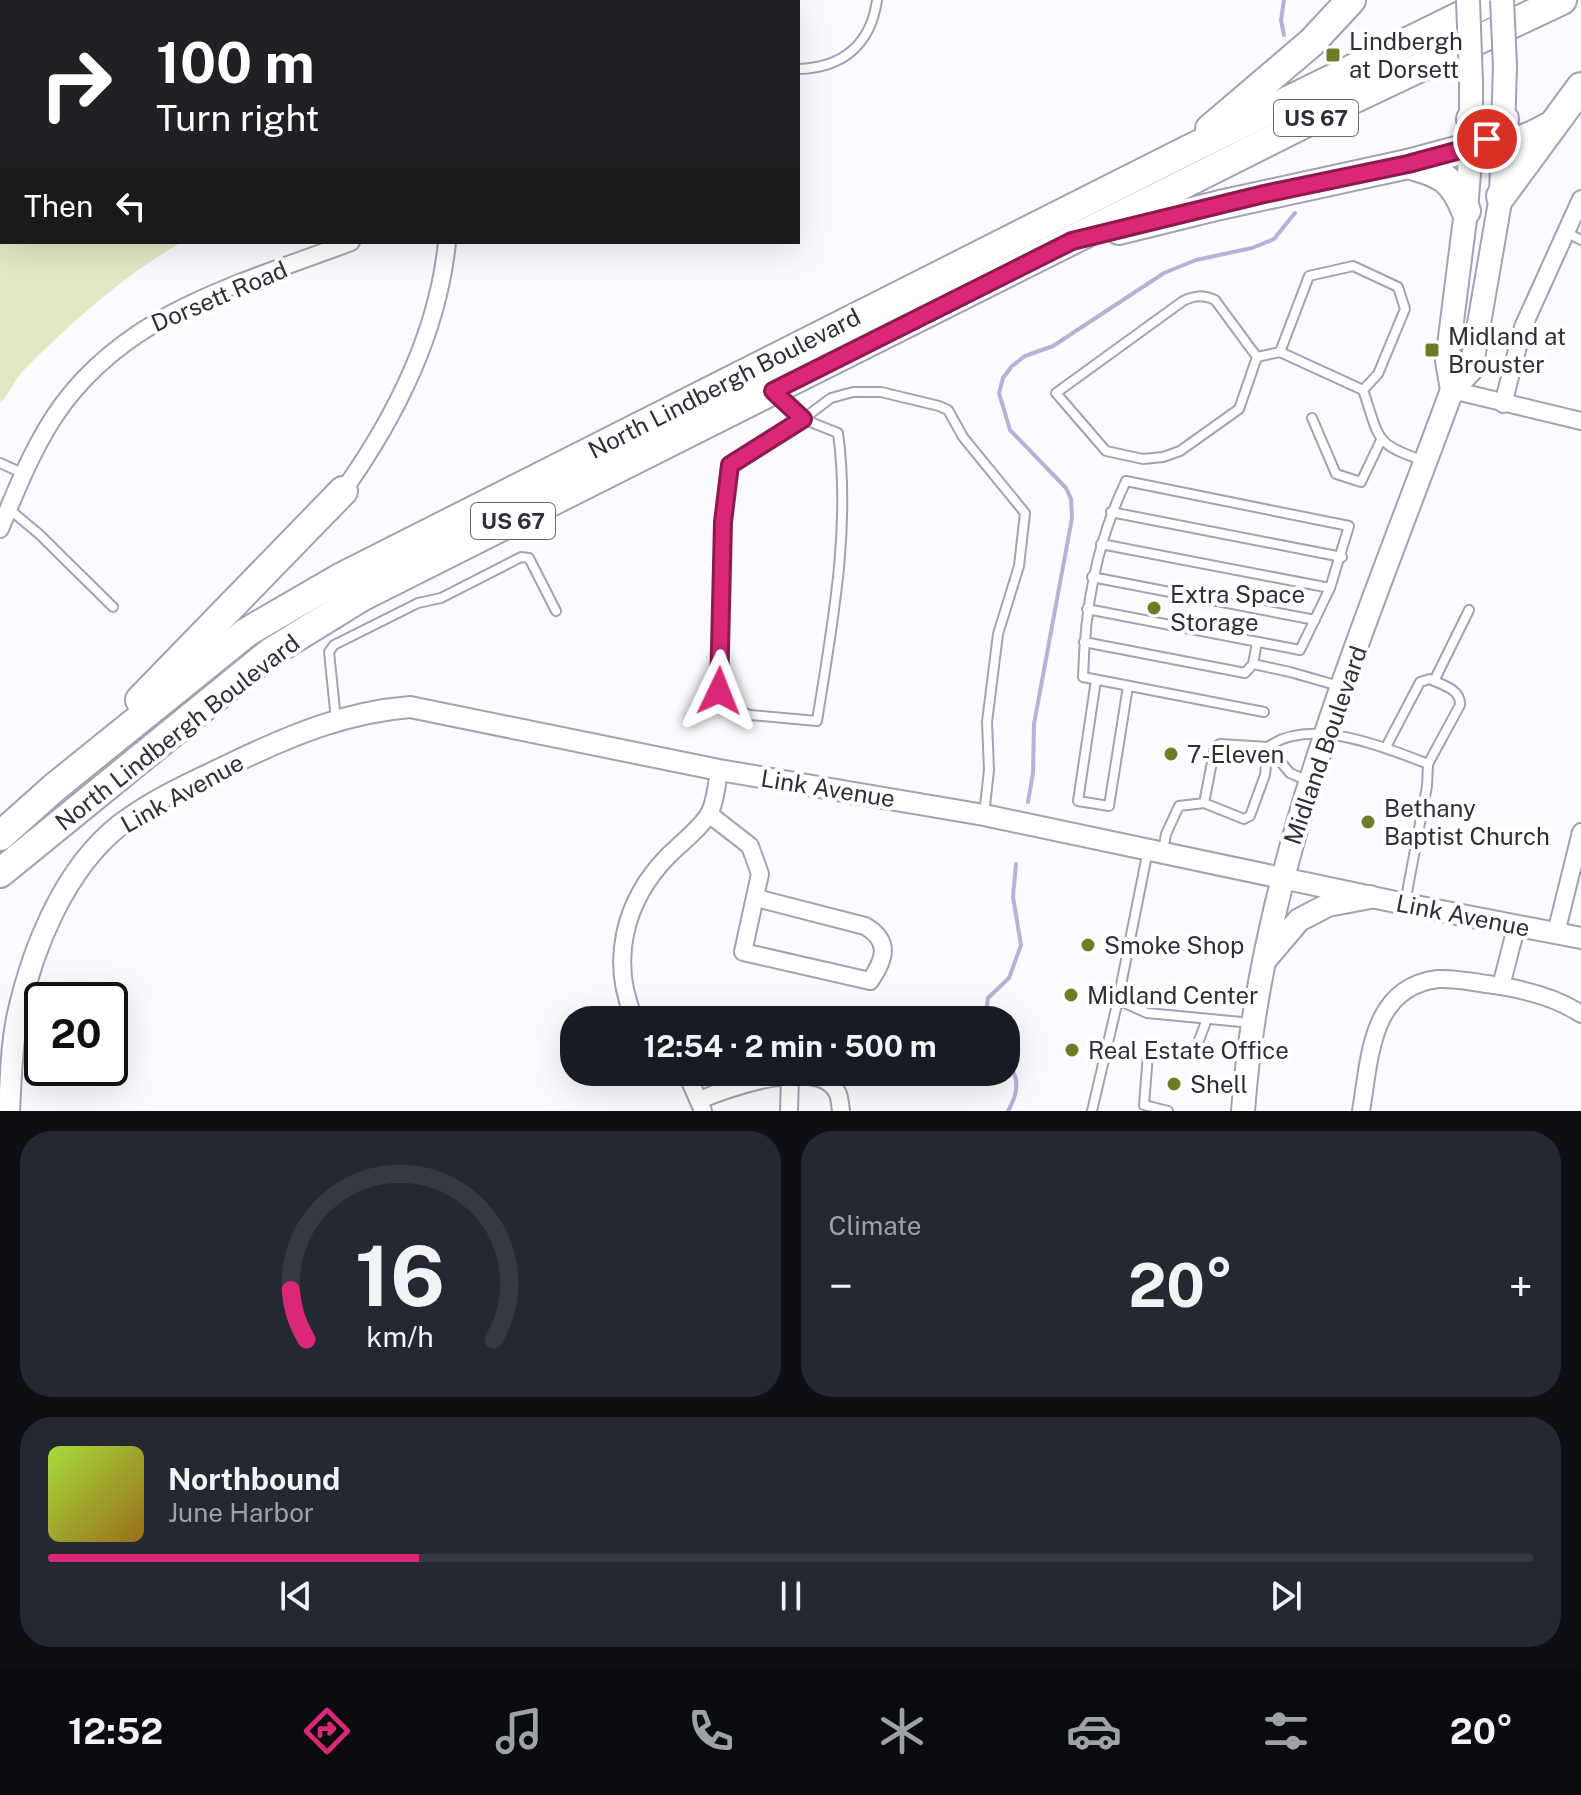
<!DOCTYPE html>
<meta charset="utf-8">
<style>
:root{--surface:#171b24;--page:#242831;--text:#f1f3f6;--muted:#9ea1a6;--line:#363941;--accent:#db2777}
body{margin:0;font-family:"Public Sans",sans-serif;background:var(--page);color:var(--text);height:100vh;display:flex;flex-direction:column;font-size:30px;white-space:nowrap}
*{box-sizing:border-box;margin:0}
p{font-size:26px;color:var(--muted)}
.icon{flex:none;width:44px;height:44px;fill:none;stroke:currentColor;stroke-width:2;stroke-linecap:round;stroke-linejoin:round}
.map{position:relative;height:1111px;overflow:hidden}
.panel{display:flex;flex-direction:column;gap:20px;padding:20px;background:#0d0f14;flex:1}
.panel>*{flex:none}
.top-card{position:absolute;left:0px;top:0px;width:800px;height:244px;box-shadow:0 8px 32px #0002;background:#202124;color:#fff;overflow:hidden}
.speed{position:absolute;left:24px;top:982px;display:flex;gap:16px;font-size:40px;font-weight:700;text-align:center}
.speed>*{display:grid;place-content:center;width:104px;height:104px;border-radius:50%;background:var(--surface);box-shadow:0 8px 32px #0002;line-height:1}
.speed .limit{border:4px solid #111;border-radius:12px;background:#fff;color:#111}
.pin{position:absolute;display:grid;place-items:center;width:68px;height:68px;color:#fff;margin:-34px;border:4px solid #fff;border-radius:50%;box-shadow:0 2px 8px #0007}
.me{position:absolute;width:88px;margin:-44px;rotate:2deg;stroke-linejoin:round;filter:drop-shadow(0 0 6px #0008)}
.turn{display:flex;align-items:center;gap:28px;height:168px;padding:0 24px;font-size:36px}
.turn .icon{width:104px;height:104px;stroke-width:2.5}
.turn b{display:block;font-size:56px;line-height:68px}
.then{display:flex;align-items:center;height:76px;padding:0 24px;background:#0003;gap:16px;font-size:30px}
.big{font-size:60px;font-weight:700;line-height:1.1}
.panel .card{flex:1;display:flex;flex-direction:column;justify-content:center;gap:12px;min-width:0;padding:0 28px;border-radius:32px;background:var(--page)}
.panel .dial{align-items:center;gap:0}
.dial svg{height:208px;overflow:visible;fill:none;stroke:var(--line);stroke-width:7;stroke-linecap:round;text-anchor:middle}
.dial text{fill:var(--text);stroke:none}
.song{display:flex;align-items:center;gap:24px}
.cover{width:96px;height:96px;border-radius:12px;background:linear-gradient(135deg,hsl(80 70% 55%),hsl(40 70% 35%))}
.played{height:8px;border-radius:4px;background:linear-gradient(90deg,var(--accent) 25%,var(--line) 25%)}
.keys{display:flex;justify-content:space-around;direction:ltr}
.heat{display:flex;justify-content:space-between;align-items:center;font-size:44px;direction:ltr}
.panel .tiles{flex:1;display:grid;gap:20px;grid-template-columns:1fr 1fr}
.card:last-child{grid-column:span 2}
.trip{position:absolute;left:560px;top:1006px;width:460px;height:80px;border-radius:32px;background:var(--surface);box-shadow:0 8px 32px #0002;font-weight:700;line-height:80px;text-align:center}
.tab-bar{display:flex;height:128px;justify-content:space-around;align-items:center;background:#090b0e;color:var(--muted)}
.tab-bar .icon{width:56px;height:56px}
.tab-bar .on{color:var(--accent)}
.tab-bar b{font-size:36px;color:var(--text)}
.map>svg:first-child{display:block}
.green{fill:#e1e8c3}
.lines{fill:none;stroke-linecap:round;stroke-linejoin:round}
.stream{stroke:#bcafd7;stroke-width:4}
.service-casing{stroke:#a7a0b5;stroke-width:12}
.minor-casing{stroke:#a7a0b5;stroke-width:20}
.tertiary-casing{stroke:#a7a0b5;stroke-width:24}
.secondary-casing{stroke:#a7a0b5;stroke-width:26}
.trunk-casing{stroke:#a7a0b5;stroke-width:32}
.service{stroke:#fff;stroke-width:8}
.minor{stroke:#fff;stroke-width:16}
.tertiary{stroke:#fff;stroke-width:20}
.secondary{stroke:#fff;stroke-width:22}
.trunk{stroke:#fff;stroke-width:28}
.secondary-bridge-casing{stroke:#a7a0b5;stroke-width:26;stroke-linecap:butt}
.secondary-bridge{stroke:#fff;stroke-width:22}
.route-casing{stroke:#8e194d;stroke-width:20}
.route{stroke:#db2777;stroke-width:14}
.poi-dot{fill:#717b26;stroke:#fff;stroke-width:3}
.labels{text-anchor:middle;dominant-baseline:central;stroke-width:8;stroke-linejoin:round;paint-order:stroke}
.shield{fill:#fff;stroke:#6f6d73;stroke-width:2}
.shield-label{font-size:22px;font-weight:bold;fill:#312e37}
.poi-label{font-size:24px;fill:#312e37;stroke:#fff;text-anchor:start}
.street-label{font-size:24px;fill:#312e37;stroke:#fff}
</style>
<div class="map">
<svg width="1581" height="1111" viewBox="0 0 1581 1111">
<rect width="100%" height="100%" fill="#fbfaff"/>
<path class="green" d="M 0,0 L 220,2 L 2,2 L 2,242 L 182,242 C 125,274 67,326 21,373 C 13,382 9,395 0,403 Z"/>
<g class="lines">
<g class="stream">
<polyline points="1284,35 1281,20 1284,0"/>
<polyline points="1028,802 1033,773 1034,724 1072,518 1071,499 1066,488 1010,430 999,393 1003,378 1012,366 1025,356 1053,346 1164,273 1196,260 1252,248 1274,239 1295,213"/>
<polyline points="985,1020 988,998 1009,978 1021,945 1013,897 1016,864"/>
<path d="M 1006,1060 C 1020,1077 1019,1092 1008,1111"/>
</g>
<defs>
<g id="service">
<polyline points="552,2 552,0"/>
<polyline points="660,2 660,0"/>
<polyline points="741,2 741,0"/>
<path d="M 798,69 C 843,68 871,44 877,0"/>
<polyline points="1566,232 1581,240"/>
<polyline points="1280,352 1309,276 1353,266 1398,287 1405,309 1378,374 1363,390"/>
<path d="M 1257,357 L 1239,409 L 1180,451 L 1163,457 L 1143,459 L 1106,451 L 1056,393 L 1183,301 C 1195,295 1203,295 1215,300 L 1257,357 L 1280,352 L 1363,390 C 1380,439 1373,444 1425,461"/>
<path d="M 777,394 L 803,419 L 838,433 C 851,529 832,626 817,721 L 750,715 L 724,706 L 719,691 L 723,522 L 730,465 L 803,419 L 831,398 L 853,392 L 881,392 L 939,406 L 948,410 L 963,437 L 1025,513 L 1019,566 L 998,634 L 987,722 L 989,770 L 984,815"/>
<polyline points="1312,418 1336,474 1361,482 1381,440"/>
<polyline points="0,463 22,473"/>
<polyline points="9,509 39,534 113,607"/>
<polyline points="1111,512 1342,557"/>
<polyline points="1101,544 1330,588"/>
<polyline points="1092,577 1315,620"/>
<path d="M 1087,609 L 1300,650 L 1330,588 L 1349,526 L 1126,481 C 1096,544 1085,607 1083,677 L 1264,712"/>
<polyline points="1084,642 1245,673 1253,664 1257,642"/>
<polyline points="1253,664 1290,672 1339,686"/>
<polyline points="1096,680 1078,801 1109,806 1128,686"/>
<polyline points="1434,681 1469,610"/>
<polyline points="336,720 329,652 334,645 418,603 441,598 521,557 529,558 556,611"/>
<path d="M 1386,747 L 1420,682 L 1430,679 C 1442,685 1461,689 1460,705 L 1428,764"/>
<path d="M 1308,781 L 1290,773 L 1268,747 C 1310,716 1385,747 1428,764 L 1427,786 L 1405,903"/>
<polyline points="1148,850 1118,1000 1147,1013 1252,1023"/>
<polyline points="1163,851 1166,834 1179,806 1204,803 1215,747 1220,744 1268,747 1265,775 1250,816 1244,819 1204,803"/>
<polyline points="1092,1111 1118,1000"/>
<polyline points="1168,1111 1144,1105 1148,1054 1195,1051 1207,1019"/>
</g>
<g id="minor">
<polyline points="475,2 476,0"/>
<polyline points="1452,390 1581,421"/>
<polyline points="1503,404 1523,327 1581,199"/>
<path d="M 343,491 C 395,418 438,333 447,242"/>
<path d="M 0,529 C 18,486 35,442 63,404 C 134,309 246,282 351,242"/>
<path d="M 709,814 L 750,846 L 760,874 L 743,952 L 870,981 C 885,959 891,941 865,926 L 756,898"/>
<polyline points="1556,933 1581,832"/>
<polyline points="1501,986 1517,924"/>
<path d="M 635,1020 C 609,962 624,901 668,856 C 679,845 704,825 710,812 C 716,799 717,783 719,770"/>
<polyline points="686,1072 703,1111"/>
<path d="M 700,1100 C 727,1088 818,1056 837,1092 C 840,1097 840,1105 841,1111"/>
<polyline points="789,1111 790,1077"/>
<path d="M 1361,1111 C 1370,1059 1370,987 1438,979 C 1454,978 1472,982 1487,984 C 1518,988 1556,997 1581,1014"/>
</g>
<path id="tertiary" d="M 9,1111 C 11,1079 11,1046 18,1014 C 33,947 65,868 120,825 C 155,798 198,780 237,761 C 294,734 347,712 410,707 L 719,770 L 984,815 L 1405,904 L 1581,938"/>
<g id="secondary">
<polyline points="1452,390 1447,361 1466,211 1471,147 1471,83"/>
<polyline points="1265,960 1299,920 1328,905 1370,897"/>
<path d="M 1243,1111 C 1262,859 1366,625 1452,390 L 1471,370 L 1501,196 L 1505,66"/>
</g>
<g id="trunk">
<path d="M 1471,119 C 1476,125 1481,134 1488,139 C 1504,151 1535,135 1549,127"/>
<polyline points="1210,129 1312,42 1351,0"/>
<path d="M 1408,164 C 1441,173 1453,178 1466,211"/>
<polyline points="1501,196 1581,87"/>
<polyline points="1119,230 1220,205 1408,164 1471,147 1487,139 1504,119"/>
<polyline points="140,700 343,491"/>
<polyline points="0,836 55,787 247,632 340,578 1184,152 1493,0"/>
<polyline points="0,873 270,653 361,597 1353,99 1562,0"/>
</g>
</defs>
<use href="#service" class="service-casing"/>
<use href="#minor" class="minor-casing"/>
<use href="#tertiary" class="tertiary-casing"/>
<use href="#secondary" class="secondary-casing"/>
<use href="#trunk" class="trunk-casing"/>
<use href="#service" class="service"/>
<use href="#minor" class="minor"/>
<use href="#tertiary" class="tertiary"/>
<use href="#secondary" class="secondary"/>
<use href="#trunk" class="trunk"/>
<defs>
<g id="secondary-bridge">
<polyline points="1468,0 1471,83"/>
<polyline points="1502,0 1505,66"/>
</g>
</defs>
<use href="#secondary-bridge" class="secondary-bridge-casing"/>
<use href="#secondary-bridge" class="secondary-bridge"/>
</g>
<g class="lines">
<defs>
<polyline id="route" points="719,691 723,522 730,465 803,419 773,391 1072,241 1264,194 1408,164 1471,147 1487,139"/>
</defs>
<use href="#route" class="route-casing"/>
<use href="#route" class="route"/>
</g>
<g class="poi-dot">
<rect x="1325" y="47" width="16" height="16" rx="4"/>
<rect x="1424" y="342" width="16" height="16" rx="4"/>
<circle cx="1154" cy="608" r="8"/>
<circle cx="1171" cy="754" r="8"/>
<circle cx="1368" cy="822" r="8"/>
<circle cx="1088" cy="945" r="8"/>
<circle cx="1071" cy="995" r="8"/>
<circle cx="1072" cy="1050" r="8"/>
<circle cx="1174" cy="1084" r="8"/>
</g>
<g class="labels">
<g class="shield">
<rect x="1274" y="100" width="84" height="36" rx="6"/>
<rect x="471" y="503" width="84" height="36" rx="6"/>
</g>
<g class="shield-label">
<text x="1316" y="118">US 67</text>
<text x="513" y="521">US 67</text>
</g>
<g class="poi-label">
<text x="1349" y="41">Lindbergh<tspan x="1349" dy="28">at Dorsett</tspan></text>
<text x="1448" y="336">Midland at<tspan x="1448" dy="28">Brouster</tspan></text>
<text x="1170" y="594">Extra Space<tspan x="1170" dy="28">Storage</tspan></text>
<text x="1187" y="754">7-Eleven</text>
<text x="1384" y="808">Bethany<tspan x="1384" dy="28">Baptist Church</tspan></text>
<text x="1104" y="945">Smoke Shop</text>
<text x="1087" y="995">Midland Center</text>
<text x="1088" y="1050">Real Estate Office</text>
<text x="1190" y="1084">Shell</text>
</g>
<g class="street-label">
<text transform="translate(219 296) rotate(-23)">Dorsett Road</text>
<text transform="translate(724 383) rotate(-27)">North Lindbergh Boulevard</text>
<text transform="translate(177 732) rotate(-38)">North Lindbergh Boulevard</text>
<text transform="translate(1325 745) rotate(-71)">Midland Boulevard</text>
<text transform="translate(828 788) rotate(9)">Link Avenue</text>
<text transform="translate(182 793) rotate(-29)">Link Avenue</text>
<text transform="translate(1463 915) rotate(11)">Link Avenue</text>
</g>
</g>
</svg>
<div class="speed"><div class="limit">20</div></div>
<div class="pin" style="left:1487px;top:139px;background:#d93025"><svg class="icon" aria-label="arrive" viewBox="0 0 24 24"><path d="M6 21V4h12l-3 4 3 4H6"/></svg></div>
<svg class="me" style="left:719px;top:691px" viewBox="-20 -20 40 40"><path d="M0-17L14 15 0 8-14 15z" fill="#db2777" stroke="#fff" stroke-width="4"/></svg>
<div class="trip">12:54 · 2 min · 500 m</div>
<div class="top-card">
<div class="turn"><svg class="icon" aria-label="right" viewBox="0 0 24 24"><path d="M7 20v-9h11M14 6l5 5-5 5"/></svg><div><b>100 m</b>Turn right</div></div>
<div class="then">Then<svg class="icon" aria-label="left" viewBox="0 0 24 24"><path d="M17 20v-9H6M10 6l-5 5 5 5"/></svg></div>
</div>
</div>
<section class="panel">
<div class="tiles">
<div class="card dial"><svg viewBox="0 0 100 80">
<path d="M14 69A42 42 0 1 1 86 69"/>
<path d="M14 69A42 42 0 0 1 8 50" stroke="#db2777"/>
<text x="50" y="56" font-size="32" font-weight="700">16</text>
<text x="50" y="72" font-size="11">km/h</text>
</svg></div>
<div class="card"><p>Climate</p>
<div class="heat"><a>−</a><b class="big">20°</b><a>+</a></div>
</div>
<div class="card">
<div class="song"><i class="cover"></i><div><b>Northbound</b><p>June Harbor</p></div></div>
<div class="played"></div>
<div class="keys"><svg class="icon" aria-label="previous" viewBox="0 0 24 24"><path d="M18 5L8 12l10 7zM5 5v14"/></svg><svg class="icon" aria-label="pause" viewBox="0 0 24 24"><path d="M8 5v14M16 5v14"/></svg><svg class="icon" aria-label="next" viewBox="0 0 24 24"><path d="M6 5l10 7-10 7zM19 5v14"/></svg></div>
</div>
</div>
</section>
<nav class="tab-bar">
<b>12:52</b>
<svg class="icon on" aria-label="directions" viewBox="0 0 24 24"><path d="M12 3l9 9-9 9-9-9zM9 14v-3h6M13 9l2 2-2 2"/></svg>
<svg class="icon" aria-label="music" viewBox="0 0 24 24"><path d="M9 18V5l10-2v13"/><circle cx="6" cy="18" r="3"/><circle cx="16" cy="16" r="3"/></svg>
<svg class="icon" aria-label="phone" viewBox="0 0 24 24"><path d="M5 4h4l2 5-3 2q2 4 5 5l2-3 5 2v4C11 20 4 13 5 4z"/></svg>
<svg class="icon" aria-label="climate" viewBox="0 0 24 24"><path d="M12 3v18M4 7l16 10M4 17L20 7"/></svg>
<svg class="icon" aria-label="car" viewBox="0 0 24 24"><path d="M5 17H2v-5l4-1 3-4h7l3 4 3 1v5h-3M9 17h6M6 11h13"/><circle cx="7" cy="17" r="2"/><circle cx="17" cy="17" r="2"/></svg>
<svg class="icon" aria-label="filters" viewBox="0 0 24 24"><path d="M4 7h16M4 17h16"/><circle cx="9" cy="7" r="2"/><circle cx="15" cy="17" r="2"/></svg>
<b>20°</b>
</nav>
